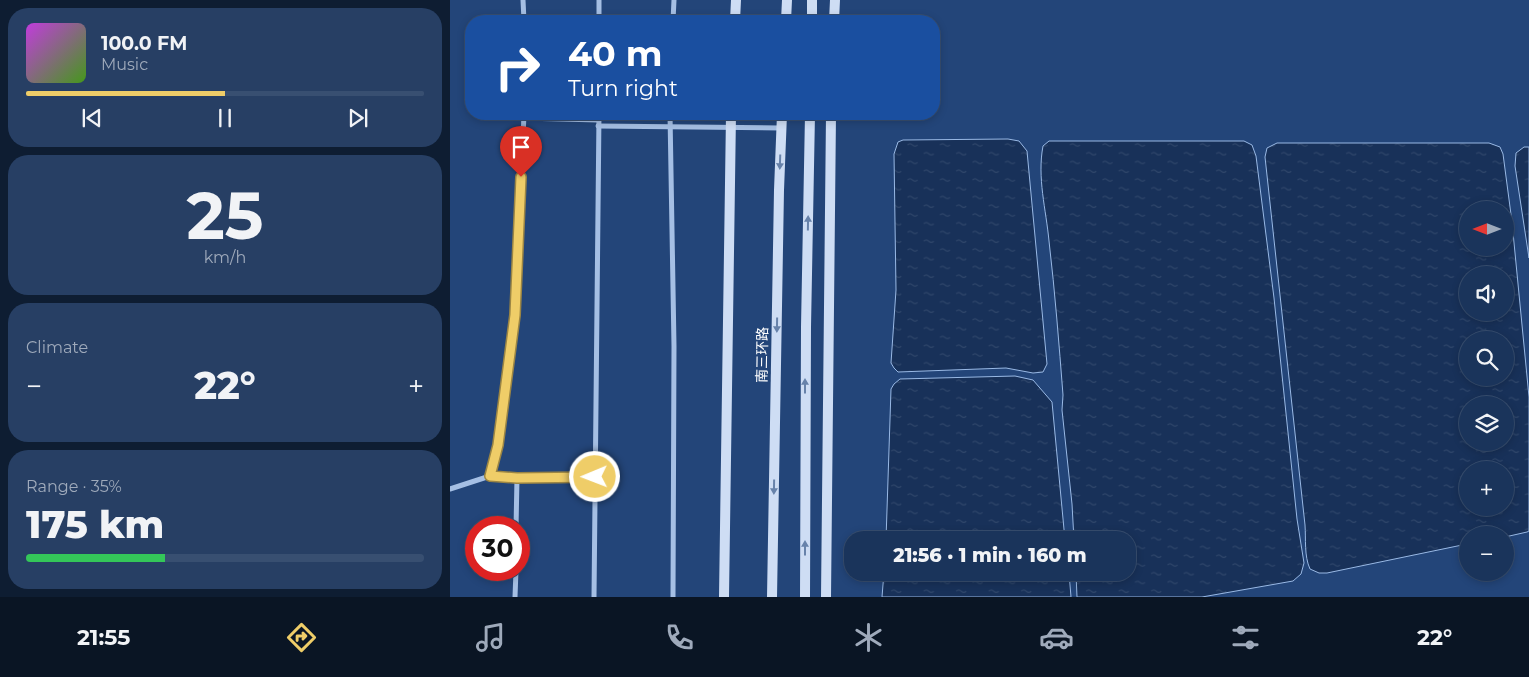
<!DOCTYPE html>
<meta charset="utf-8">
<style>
:root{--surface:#1a345b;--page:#273f64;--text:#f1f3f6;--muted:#9faabb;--line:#384f71;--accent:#efcd68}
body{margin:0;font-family:Montserrat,"Noto Sans SC",sans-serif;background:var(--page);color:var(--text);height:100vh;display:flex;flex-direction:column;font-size:19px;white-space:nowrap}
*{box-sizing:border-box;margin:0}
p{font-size:16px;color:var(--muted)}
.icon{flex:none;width:28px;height:28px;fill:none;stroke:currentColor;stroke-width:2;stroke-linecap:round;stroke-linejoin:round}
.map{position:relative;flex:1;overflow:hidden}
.sheet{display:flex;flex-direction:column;gap:8px;padding:8px;background:#0e1d32;width:450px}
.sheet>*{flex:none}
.guide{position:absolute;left:15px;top:15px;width:475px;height:105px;border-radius:20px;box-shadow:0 2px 8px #0003,0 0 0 1px var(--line);background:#1a4fa0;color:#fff;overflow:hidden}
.needle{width:32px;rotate:270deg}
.controls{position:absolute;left:1009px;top:201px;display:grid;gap:10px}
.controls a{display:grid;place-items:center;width:55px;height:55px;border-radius:50%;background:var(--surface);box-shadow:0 2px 8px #0003,0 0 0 1px var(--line);font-size:25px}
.speed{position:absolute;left:15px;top:516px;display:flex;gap:10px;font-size:25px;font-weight:700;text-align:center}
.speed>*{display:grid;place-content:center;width:65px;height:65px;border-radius:50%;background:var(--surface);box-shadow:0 2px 8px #0003,0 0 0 1px var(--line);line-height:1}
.speed .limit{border:8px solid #d22;background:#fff;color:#111}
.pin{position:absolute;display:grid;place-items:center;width:42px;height:42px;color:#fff;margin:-51px -21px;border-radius:50% 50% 50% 0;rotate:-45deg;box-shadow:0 0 5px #0007}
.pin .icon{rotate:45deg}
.me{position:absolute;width:55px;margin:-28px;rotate:269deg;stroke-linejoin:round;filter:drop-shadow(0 0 4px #0008)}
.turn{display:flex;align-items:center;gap:18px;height:105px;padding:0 20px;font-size:22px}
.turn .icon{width:65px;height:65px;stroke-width:2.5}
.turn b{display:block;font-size:35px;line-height:42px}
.big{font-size:38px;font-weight:800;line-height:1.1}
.sheet .card{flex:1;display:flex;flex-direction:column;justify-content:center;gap:8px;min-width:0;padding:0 18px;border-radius:20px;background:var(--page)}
.sheet .dial{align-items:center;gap:0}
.dial b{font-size:65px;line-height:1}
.song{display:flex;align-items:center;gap:15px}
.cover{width:60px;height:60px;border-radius:8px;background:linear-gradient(135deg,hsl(290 70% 55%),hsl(100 70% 35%))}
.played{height:5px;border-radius:2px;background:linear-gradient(90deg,var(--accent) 50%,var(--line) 50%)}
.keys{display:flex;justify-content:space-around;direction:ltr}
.heat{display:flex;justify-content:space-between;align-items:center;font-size:28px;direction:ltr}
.charge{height:8px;border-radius:4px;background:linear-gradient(90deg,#34c759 35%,var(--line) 0)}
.trip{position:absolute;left:394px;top:531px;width:292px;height:50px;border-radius:20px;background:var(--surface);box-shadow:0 2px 8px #0003,0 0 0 1px var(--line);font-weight:800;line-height:50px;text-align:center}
.dock{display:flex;height:80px;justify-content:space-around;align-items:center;background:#0a1524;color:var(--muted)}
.dock .icon{width:35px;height:35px}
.dock .active{color:var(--accent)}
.dock b{font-size:22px;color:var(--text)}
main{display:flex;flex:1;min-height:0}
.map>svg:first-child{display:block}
.water{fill:url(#water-ripples);stroke:#99b9e5;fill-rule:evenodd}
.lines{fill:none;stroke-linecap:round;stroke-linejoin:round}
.street{stroke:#a5bfe4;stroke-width:5}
.secondary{stroke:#ceddf4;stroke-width:10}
.oneway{fill:#6782aa}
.route-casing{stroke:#9b8544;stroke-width:12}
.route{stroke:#efcd68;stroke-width:9}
.labels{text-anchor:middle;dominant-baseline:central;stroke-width:5;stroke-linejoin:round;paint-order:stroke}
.street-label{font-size:14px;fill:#fff;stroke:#234579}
</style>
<main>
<section class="sheet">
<div class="card">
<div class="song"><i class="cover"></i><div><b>100.0 FM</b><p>Music</p></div></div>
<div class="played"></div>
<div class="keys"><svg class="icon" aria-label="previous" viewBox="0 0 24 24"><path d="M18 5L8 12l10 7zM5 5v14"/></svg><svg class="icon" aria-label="pause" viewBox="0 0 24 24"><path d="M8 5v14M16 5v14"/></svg><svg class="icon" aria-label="next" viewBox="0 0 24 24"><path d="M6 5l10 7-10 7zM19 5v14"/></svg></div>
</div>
<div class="card dial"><b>25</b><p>km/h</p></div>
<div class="card"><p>Climate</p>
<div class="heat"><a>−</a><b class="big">22°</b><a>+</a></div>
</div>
<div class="card"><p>Range · 35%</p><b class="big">175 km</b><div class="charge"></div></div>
</section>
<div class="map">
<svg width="1079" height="597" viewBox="0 0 1079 597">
<defs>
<pattern id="water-ripples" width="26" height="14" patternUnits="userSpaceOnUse" patternTransform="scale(1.25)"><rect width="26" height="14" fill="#183159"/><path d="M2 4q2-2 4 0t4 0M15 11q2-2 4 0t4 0" fill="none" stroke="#2f466a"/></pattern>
</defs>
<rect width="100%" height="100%" fill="#234579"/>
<g class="water">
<polygon points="558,139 569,141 577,151 597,364 593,372 583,373 556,368 448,372 444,368 441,363 446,290 444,154 448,142 453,140"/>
<path d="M 599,141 L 794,141 L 802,145 L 806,156 L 824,298 L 847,519 L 854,563 L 851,574 L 843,581 L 752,597 L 627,597 L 626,573 L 678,572 L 678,540 L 624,540 L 622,504 L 612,410 L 613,395 C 609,344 605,292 599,241 C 596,209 587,178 593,146 Z"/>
<path d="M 827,143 L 1039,143 L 1050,147 L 1053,154 L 1062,222 L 1079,397 L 1079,531 L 1077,532 L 1055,537 L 1055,535 L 1018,535 L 1017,544 L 877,573 L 869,573 L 860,569 C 854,556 856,539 855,525 L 815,157 L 817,148 ZM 1018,210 L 1055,210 L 1055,248 L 1018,248 ZM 1018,275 L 1055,275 L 1055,312 L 1018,312 ZM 1018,340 L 1055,340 L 1055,378 L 1018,378 ZM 1018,405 L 1055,405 L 1055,442 L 1018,442 ZM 1018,470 L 1055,470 L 1055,508 L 1018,508 Z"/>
<polygon points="1074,147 1079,147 1079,258 1065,166 1066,153"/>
<polygon points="565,376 583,380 602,402 615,540 436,540 441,389 444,384 450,379"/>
<polygon points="434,572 619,573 621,597 432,597"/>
</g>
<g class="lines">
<g class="street">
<polyline points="73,0 74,21"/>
<polyline points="149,21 149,0"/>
<polyline points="223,21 224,0"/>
<polyline points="220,114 224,346 223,597"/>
<polyline points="73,118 148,120"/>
<polyline points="148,126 331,128"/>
<path d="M 40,476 C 68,358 69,235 74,114"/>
<polyline points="0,489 40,476 67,478 145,477"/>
<polyline points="66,528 67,478"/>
<polyline points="65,597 66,570"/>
<polyline points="144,597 149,114"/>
</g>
<g class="secondary">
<polyline points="285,21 286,0"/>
<polyline points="336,21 337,0"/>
<polyline points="362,21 362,0"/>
<polyline points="384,21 385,0"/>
<polyline points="274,597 281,114"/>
<polyline points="322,597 329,190 332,114"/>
<polyline points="355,597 356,327 360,114"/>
<polyline points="376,597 381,114"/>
</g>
</g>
<defs><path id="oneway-solid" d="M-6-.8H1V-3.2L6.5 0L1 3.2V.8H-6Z" transform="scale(1.25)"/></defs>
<g class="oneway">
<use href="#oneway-solid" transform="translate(330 162) rotate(92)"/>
<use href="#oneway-solid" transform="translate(358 223) rotate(-89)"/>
<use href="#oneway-solid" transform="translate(327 325) rotate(91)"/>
<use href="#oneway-solid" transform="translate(355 386) rotate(-90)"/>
<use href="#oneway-solid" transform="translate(324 487) rotate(91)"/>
<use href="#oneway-solid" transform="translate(355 548) rotate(-90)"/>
</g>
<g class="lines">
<defs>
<polyline id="route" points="71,177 65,315 48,445 40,476 67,478 145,477"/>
</defs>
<use href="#route" class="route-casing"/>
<use href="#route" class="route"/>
</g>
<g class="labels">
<g class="street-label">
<text transform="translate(312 355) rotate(-89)">南三环路</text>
</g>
</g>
</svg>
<div class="controls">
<a><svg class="needle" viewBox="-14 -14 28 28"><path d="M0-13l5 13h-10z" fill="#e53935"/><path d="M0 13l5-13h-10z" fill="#9faabb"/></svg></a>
<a><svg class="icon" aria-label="sound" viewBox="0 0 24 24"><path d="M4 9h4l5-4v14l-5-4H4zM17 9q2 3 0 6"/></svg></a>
<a><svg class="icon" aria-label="search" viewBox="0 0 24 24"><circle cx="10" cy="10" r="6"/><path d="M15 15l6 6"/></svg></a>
<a><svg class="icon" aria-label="layers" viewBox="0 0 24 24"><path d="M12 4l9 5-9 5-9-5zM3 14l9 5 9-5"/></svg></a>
<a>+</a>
<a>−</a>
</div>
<div class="speed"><div class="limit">30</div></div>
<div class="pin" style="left:71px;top:177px;background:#d93025"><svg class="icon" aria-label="arrive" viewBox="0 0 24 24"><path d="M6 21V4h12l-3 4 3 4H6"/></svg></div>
<svg class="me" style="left:145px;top:477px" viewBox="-20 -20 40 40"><circle r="17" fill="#efcd68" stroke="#fff" stroke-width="3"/><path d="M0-11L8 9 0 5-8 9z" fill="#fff"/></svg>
<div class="trip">21:56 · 1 min · 160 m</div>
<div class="guide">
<div class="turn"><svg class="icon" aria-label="right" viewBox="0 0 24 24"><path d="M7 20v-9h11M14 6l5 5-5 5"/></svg><div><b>40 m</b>Turn right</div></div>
</div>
</div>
</main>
<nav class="dock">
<b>21:55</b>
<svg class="icon active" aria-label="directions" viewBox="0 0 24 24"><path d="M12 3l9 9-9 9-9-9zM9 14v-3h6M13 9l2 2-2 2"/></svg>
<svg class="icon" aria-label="music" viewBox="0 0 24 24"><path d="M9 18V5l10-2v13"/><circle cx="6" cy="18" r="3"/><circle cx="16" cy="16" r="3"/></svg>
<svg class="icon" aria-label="phone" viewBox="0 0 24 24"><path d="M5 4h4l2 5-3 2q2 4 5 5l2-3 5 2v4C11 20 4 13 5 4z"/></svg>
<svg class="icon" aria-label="climate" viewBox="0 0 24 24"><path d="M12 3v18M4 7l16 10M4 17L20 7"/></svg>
<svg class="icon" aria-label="car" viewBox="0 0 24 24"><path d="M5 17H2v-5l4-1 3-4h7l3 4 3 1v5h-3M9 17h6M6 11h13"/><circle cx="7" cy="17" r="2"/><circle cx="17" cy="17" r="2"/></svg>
<svg class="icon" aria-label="filters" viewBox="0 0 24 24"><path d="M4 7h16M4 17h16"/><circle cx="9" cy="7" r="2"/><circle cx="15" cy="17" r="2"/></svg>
<b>22°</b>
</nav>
